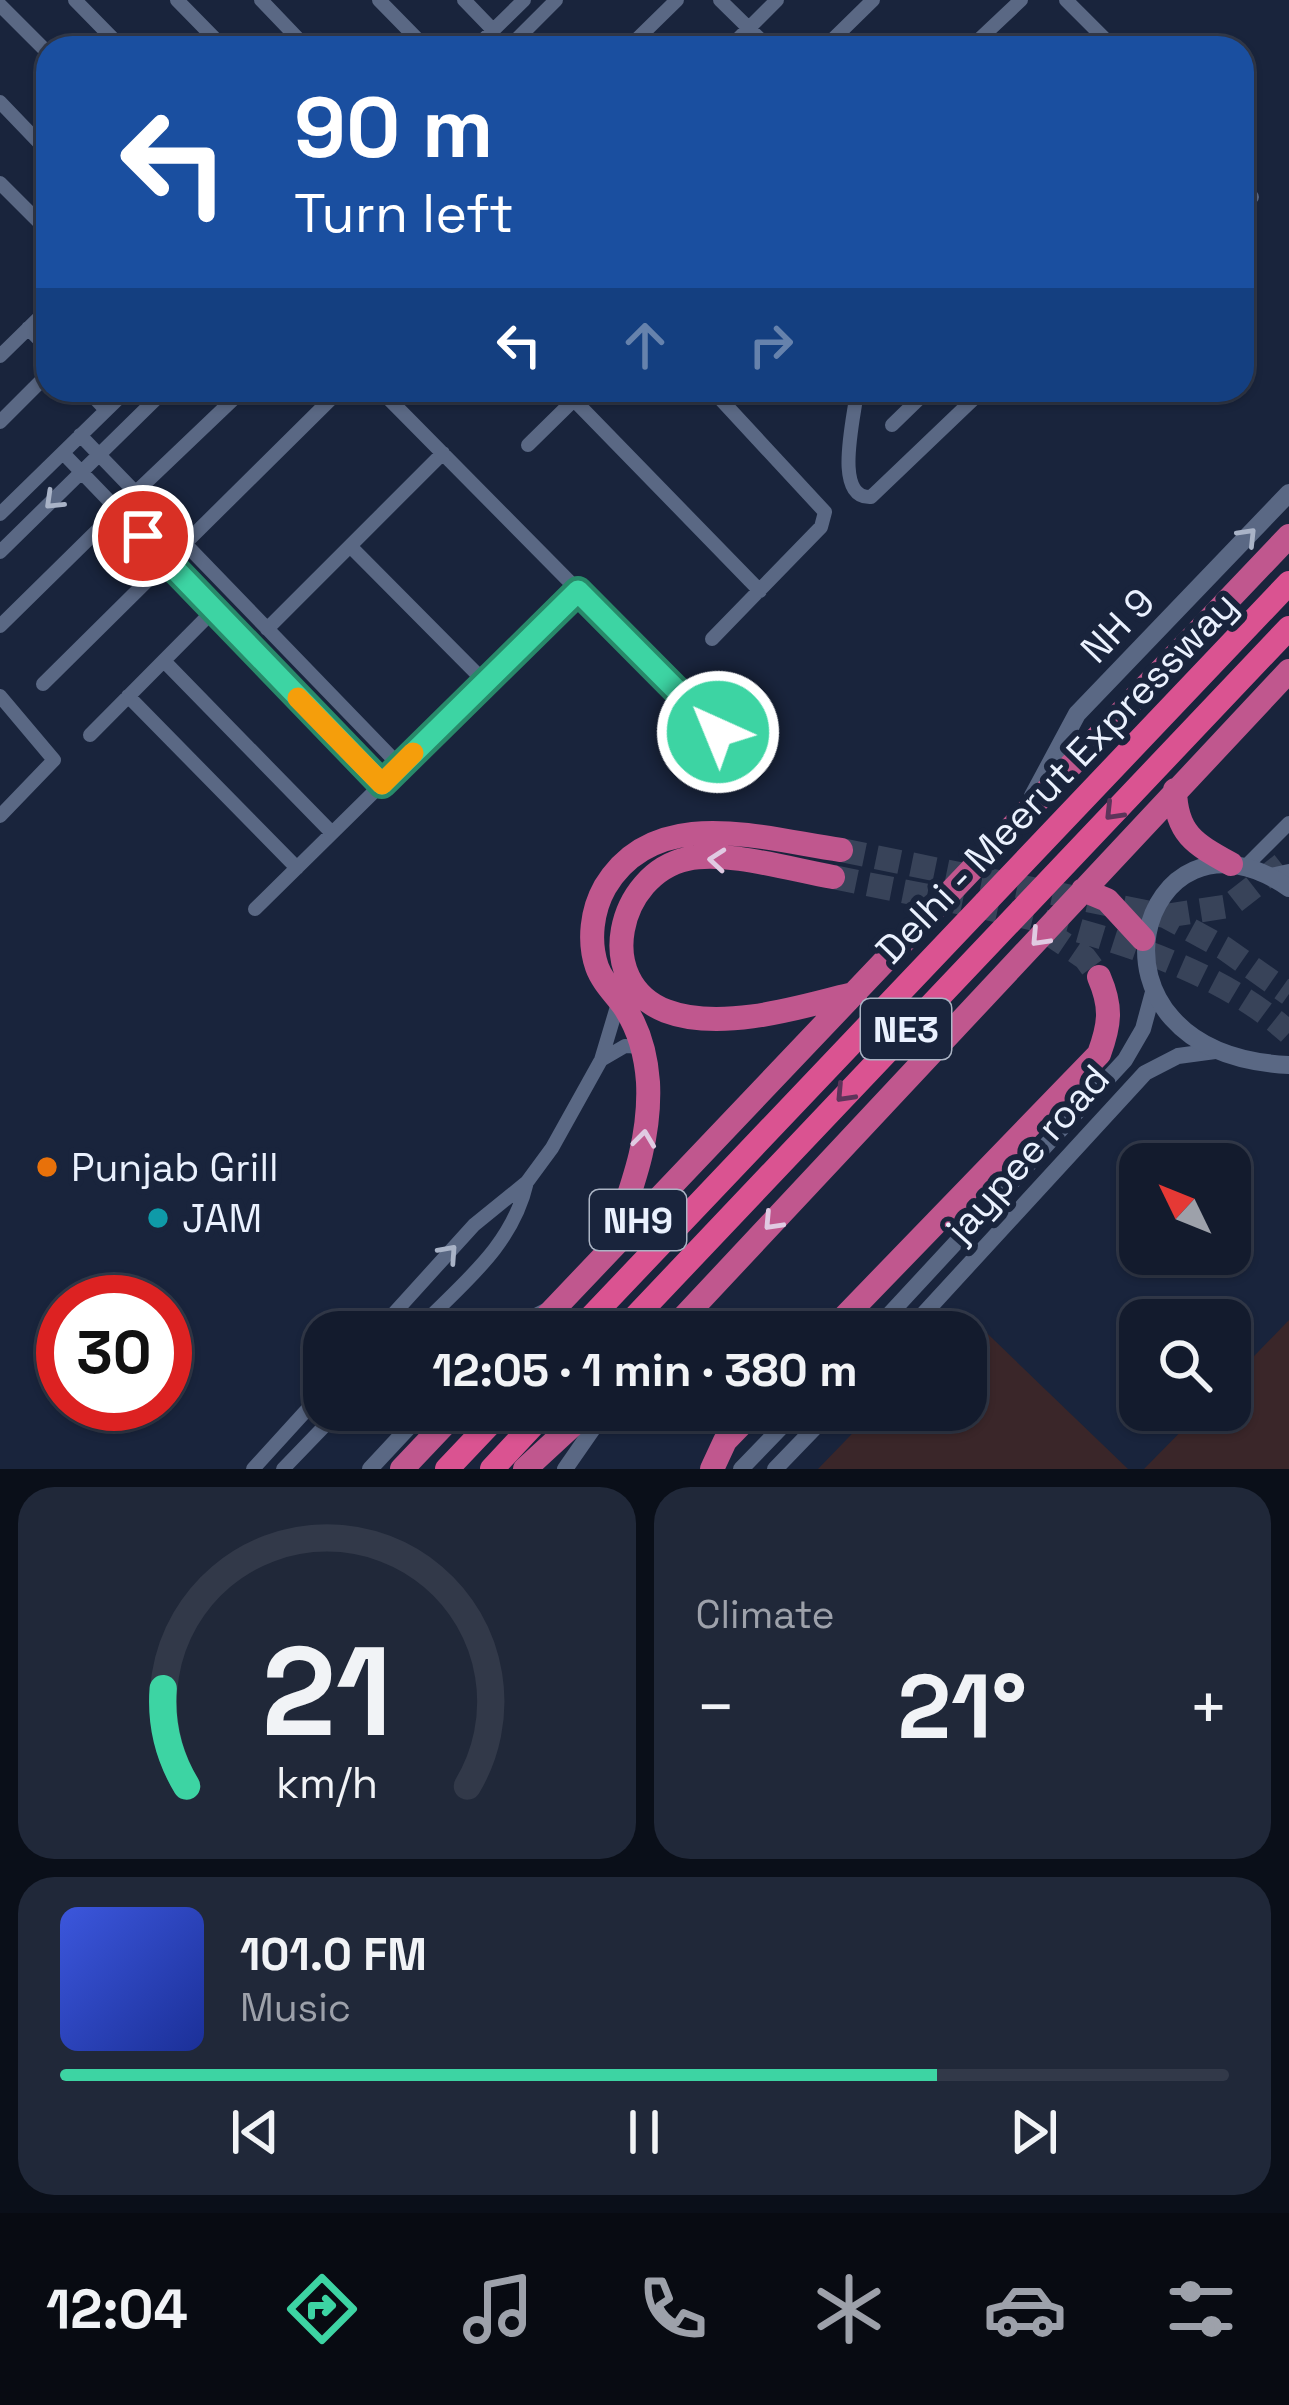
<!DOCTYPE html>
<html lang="en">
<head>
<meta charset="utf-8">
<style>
  body { margin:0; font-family:"Space Grotesk",sans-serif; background:#202839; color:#f1f3f6; height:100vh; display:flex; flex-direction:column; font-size:45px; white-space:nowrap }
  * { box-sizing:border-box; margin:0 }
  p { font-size:39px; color:#9da1aa }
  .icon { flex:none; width:66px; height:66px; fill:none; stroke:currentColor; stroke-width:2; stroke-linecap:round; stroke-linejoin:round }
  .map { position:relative; height:1469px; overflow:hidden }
  .side { display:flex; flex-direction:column; gap:18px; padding:18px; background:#0a0f19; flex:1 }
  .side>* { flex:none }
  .hud { position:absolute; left:36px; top:36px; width:1218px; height:366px; border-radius:36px; box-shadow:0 3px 9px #0004,0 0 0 3px #323949; background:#1a4fa0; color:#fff; overflow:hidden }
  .needle { width:78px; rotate:313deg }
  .buttons { position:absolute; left:1119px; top:1143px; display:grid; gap:24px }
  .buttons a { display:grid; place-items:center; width:132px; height:132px; border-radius:24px; background:#131b2d; box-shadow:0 3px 9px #0004,0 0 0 3px #323949; font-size:60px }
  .speed { position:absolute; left:36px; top:1275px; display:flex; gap:24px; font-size:60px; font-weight:700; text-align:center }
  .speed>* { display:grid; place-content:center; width:156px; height:156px; border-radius:50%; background:#131b2d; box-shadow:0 3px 9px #0004,0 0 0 3px #323949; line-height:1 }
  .speed .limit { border:18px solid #d22; background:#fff; color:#111 }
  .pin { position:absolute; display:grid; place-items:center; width:102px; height:102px; color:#fff; margin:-51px; border:6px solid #fff; border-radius:50%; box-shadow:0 3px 12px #0007 }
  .me { position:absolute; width:132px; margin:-66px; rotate:316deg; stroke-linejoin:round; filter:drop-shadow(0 0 9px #0008) }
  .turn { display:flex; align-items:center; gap:42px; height:252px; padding:0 60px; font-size:54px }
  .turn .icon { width:156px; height:156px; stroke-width:2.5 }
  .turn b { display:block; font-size:84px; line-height:102px }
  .lanes { display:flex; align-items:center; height:114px; padding:0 60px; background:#0003; justify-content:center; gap:60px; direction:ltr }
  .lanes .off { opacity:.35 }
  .big { font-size:90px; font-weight:600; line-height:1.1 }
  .side .tile { flex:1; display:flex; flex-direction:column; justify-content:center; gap:18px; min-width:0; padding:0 42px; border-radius:36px; background:#202839 }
  .side .dial { align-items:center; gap:0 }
  .dial svg { height:312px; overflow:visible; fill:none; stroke:#323949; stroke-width:7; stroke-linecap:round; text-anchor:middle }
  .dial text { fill:#f1f3f6; stroke:none }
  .song { display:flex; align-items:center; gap:36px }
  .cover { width:144px; height:144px; border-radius:18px; background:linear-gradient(135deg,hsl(230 70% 55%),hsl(230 70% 35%)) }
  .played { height:12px; border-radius:6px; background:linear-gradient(90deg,#3dd4a3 75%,#323949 75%) }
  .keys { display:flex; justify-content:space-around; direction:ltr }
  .heat { display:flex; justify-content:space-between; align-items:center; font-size:66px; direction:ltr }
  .side .tiles { flex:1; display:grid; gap:18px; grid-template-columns:1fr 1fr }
  .tile:last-child { grid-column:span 2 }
  .trip { position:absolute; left:303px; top:1311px; width:684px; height:120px; border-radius:36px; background:#131b2d; box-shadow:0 3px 9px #0004,0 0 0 3px #323949; font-weight:600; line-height:120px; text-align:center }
  .dock { display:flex; height:192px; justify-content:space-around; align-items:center; background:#080b12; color:#9da1aa }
  .dock .icon { width:84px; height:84px }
  .dock .current { color:#3dd4a3 }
  .dock b { font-size:54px; color:#f1f3f6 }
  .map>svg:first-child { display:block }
</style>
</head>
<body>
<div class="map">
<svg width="1289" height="1469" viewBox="0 0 1289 1469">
  <rect width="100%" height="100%" fill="#19243c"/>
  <path fill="#3a2629" d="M 967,1314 L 1128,1469 L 818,1469 L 875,1410 L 966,1410 L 966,1332 L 950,1332 Z
    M 1289,1320 L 1289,1469 L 1144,1469 L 1202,1410 L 1230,1410 L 1230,1381 Z"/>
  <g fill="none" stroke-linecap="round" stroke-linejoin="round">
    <path stroke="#384359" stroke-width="24" stroke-dasharray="24 12" stroke-linecap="butt" d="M 841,850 L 1165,916 L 1224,948 L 1289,994
      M 833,877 C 974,907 1181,934 1289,1033
      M 1165,916 L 1229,906 L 1289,859
      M 1045,931 L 1085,958 L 1099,977"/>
    <path stroke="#5a6884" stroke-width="14" d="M 75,0 L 122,48
      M 177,0 L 224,48
      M 261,0 L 307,48
      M 379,0 L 426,48
      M 464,0 L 493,30
      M 720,0 L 769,48
      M 1066,0 L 1114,48
      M 0,5 L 48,53
      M 475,48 L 524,0
      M 508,48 L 556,0
      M 628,48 L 677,0
      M 729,48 L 777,0
      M 824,48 L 873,0
      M 970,48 L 1021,0
      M 0,102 L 48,152
      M 0,183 L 48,231
      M 1242,186 L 1252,197
      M 28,328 L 48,349
      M 0,356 L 48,309
      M 87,390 L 106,410
      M 380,390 L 718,732
      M 447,390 L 458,398 L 474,390
      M 712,390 L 825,512 L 821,527 L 712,639
      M 857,390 C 855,416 832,499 871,497 L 983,390
      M 574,400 L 760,591
      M 0,422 L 48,374
      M 892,425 L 928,390
      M 80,435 L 400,766
      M 528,445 L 584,390
      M 63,453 L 382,784
      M 135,493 L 243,390
      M 0,514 L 127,390
      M 350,546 L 485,682
      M 0,552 L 165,390
      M 0,626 L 118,510
      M 267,629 L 443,453
      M 164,661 L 332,833
      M 43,684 L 340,390
      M 0,696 L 54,760 L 0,816
      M 128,696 L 297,868
      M 90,735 L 214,610
      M 1244,868 L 1289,823
      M 255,909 L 578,591
      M 601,1060 L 625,1046 L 643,1047
      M 377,1332 L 474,1225 L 527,1182 L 552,1148 L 601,1060 L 619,1000
      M 415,1332 C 461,1284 512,1248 527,1182
      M 253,1469 L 324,1391
      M 283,1469 L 340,1410"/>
    <path stroke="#5a6884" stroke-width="16" d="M 1271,876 L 1289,872
      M 504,1332 L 546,1311
      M 873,1332 L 1125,1060 L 1143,1029 L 1153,992
      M 907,1332 L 1145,1073 L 1178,1056 L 1215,1051
      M 370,1469 L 425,1410
      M 565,1469 L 606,1410
      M 741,1469 L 798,1410
      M 775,1469 L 832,1410"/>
    <path stroke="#5a6884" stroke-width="18" d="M 1033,796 L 1077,714 L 1289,493
      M 1289,888 C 1140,784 1061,1054 1289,1065"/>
    <path stroke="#c0578e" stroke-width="24" d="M 1175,790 C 1176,834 1195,844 1231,864
      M 833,877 C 792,870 726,850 687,859 C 618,874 592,982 666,1011 C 721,1032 802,1007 856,993
      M 1083,890 L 1107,900 L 1143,939
      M 613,1242 C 631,1189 651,1140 648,1082 C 646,1054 639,1028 623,1005 C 614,993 602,981 597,967 C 588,941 592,910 605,887 C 655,803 762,839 841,850
      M 532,1332 L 1289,536
      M 670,1332 L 1289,671
      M 830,1332 L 1099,1054 C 1110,1024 1112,1007 1099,977
      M 402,1469 L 458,1410
      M 525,1469 L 589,1410
      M 712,1469 L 725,1441 L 755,1410"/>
    <path stroke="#da5391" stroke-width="24" d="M 577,1332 L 1289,583
      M 621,1332 L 1289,628
      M 447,1469 L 503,1410
      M 492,1469 L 547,1410"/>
  </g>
  <defs><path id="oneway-chevron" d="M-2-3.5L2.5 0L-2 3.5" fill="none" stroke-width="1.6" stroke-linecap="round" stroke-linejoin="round" transform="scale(3)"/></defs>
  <g stroke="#a9b3c7">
    <use href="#oneway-chevron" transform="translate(53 501) rotate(136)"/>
    <use href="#oneway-chevron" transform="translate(1248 536) rotate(-46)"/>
    <use href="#oneway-chevron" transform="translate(449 1253) rotate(-48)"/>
  </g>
  <g stroke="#5d345a">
    <use href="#oneway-chevron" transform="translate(1113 812) rotate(134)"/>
    <use href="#oneway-chevron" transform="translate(844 1094) rotate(133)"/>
  </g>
  <g stroke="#e0cae2">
    <use href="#oneway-chevron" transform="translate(717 860) rotate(-175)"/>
    <use href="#oneway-chevron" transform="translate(1039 938) rotate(133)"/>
    <use href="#oneway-chevron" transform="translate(644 1139) rotate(-83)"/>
    <use href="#oneway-chevron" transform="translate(772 1222) rotate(133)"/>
  </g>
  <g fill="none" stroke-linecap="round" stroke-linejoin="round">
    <g stroke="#288a6a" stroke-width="30">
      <path id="route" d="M 143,536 L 382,784 L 578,591 L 718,732"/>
    </g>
    <use href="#route" stroke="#3dd4a3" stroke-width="21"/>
    <path stroke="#f59e0b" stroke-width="21" d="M 298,698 L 382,784 L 413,753"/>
  </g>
  <circle fill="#e8710a" stroke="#19243c" stroke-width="4.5" cx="47" cy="1167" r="12"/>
  <circle fill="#0f9aa8" stroke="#19243c" stroke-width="4.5" cx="158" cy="1218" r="12"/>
  <g text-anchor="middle" stroke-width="12" stroke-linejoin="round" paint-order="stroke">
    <g fill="#19243c" stroke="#abb4c4" stroke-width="3">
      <rect x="861" y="999" width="90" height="60" rx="9"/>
      <rect x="590" y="1190" width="96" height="60" rx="9"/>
    </g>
    <g font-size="36" font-weight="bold" fill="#eaf1fe">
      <text x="906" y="1042">NE3</text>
      <text x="638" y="1233">NH9</text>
    </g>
    <g font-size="39" fill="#eaf1fe" stroke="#19243c">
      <text transform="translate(1117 625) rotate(-46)" y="14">NH 9</text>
      <text transform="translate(1056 777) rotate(-46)" y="14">Delhi - Meerut Expressway</text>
      <text transform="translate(1027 1153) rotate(-48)" y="14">jaypee road</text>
    </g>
    <g font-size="39" fill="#eaf1fe" stroke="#19243c" text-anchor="start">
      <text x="71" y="1181">Punjab Grill</text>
      <text x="182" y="1232">JAM</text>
    </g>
  </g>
</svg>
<div class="buttons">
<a><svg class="needle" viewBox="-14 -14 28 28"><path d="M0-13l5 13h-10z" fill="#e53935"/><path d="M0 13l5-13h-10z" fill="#9da1aa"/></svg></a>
<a><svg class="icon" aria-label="search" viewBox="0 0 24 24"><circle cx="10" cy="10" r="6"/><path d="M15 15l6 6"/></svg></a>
</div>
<div class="speed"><div class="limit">30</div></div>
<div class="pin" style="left:143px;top:536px;background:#d93025"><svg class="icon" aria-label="arrive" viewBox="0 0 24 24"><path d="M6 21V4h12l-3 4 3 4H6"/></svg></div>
<svg class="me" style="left:718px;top:732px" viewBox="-20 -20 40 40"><circle r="17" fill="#3dd4a3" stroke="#fff" stroke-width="3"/><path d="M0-11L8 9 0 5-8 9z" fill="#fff"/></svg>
<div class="trip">12:05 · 1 min · 380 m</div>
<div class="hud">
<div class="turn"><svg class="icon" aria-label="left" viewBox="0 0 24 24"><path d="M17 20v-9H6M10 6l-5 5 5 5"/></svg><div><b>90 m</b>Turn left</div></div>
<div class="lanes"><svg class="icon" aria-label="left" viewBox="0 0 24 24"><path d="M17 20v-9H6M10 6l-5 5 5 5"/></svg><svg class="icon off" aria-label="ahead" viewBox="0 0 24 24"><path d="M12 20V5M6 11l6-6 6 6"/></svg><svg class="icon off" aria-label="right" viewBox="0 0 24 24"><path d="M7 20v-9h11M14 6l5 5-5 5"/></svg></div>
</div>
</div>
<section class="side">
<div class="tiles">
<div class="tile dial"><svg viewBox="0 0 100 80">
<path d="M14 69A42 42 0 1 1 86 69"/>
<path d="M14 69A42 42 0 0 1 8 44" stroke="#3dd4a3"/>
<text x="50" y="56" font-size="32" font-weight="700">21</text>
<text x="50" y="72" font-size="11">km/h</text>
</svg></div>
<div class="tile"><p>Climate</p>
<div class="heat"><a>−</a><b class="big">21°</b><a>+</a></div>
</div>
<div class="tile">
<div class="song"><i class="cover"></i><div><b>101.0 FM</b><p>Music</p></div></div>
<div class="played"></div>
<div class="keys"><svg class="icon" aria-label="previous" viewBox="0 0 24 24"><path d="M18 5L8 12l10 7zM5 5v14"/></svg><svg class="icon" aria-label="pause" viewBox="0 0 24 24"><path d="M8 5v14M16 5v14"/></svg><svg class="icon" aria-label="next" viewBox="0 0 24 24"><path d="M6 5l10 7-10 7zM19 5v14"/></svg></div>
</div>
</div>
</section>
<nav class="dock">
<b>12:04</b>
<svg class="icon current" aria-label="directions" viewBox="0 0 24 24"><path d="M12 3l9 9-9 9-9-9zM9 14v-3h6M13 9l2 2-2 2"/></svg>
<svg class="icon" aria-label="music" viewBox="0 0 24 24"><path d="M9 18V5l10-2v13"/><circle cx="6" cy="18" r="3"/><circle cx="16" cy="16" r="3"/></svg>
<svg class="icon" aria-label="phone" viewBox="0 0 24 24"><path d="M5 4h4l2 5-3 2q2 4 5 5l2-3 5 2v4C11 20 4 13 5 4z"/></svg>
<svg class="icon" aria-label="climate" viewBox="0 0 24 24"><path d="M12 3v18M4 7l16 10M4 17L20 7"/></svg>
<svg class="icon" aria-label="car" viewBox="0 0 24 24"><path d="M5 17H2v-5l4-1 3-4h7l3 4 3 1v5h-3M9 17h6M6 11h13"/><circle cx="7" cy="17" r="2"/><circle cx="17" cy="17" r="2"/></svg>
<svg class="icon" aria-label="filters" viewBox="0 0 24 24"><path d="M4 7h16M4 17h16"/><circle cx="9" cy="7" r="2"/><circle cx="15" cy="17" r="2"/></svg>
</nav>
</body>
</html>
